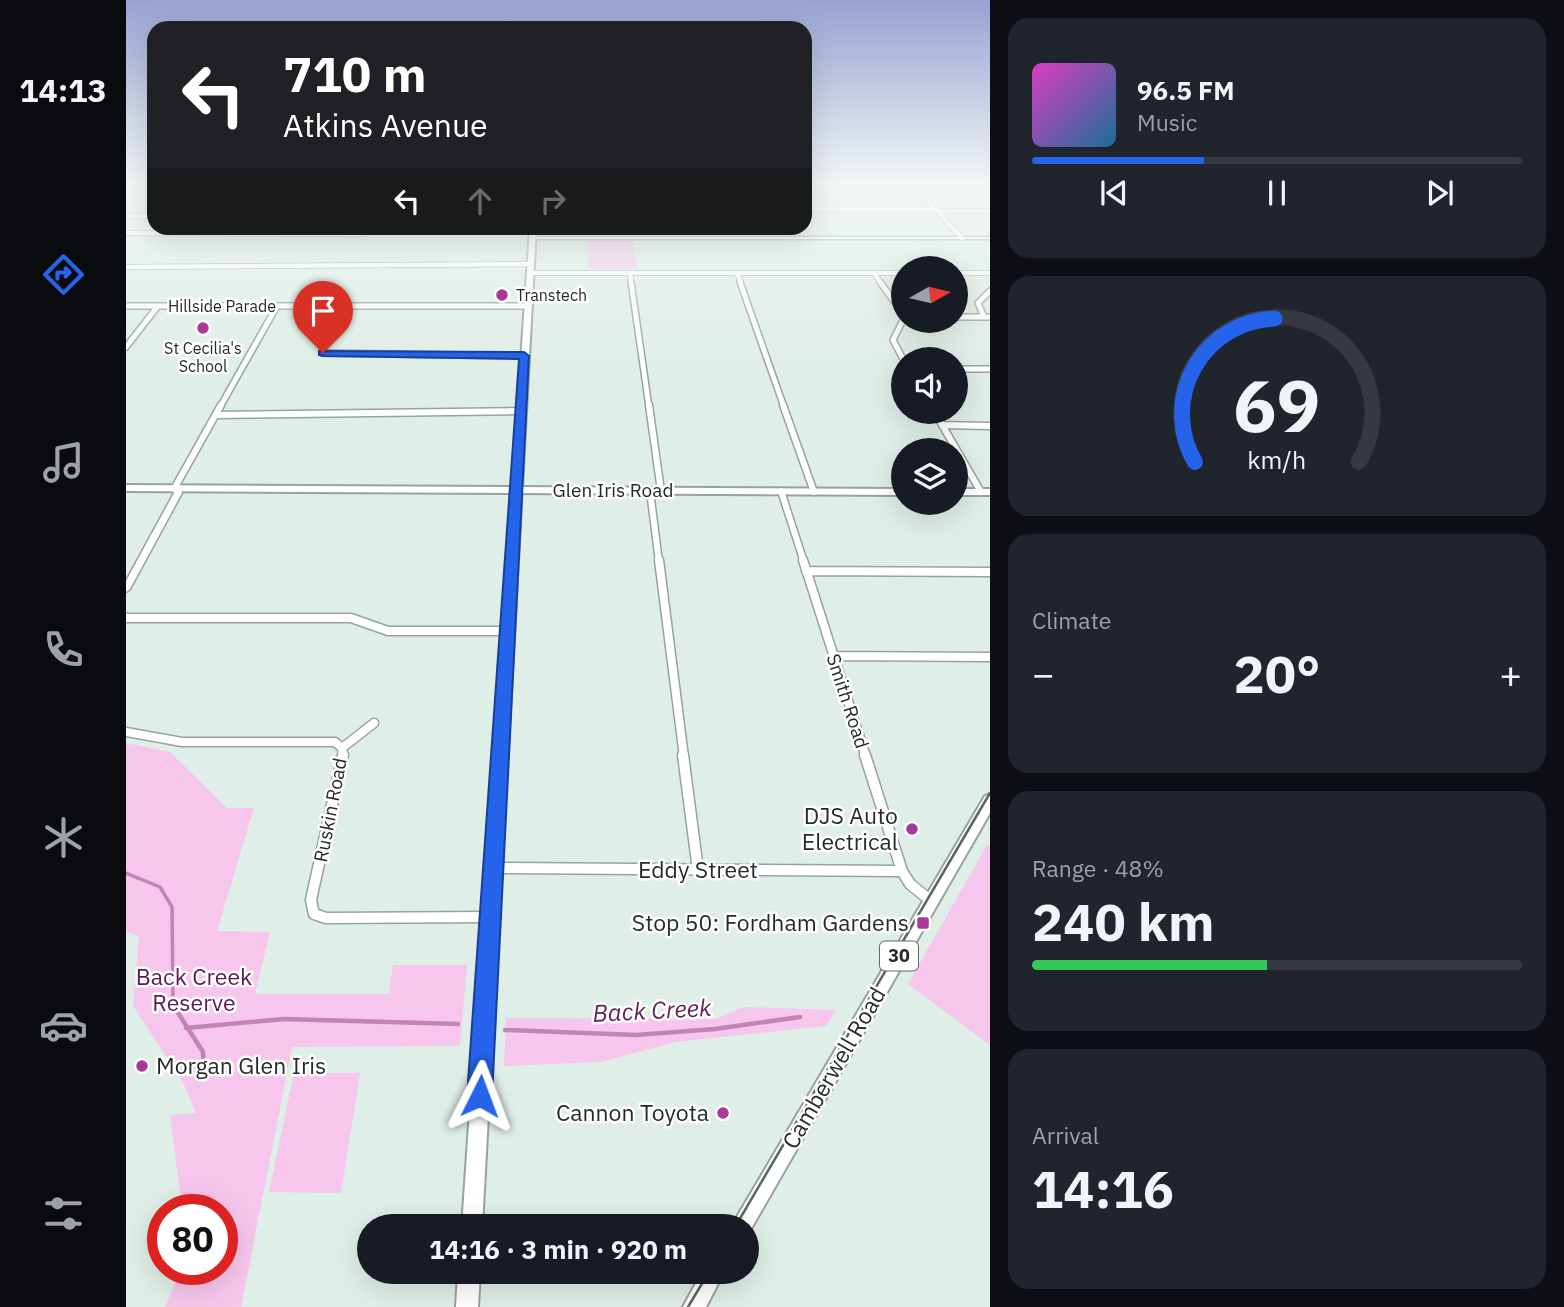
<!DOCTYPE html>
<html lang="en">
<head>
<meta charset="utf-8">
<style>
  body { margin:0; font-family:"IBM Plex Sans",sans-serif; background:#20242c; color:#f1f3f6; height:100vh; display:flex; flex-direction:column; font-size:26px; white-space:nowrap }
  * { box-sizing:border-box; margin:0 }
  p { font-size:23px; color:#9ea1a6 }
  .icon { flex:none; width:38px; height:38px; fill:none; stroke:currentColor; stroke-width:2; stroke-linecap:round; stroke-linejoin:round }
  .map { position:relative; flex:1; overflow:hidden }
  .sheet { display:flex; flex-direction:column; gap:18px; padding:18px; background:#0d0f14; width:574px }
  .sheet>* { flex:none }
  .guide { position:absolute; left:21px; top:21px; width:665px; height:214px; border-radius:21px; box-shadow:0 7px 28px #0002; background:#202124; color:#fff; overflow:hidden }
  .needle { width:46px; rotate:82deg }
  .controls { position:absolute; left:765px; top:256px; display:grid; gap:14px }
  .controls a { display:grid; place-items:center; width:77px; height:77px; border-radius:50%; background:#171b24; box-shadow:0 7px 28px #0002; font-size:35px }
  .speed { position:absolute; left:21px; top:1194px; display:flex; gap:14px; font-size:35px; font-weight:700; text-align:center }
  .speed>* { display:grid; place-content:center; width:91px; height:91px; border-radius:50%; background:#171b24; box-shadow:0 7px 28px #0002; line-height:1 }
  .speed .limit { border:10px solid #d22; background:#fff; color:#111 }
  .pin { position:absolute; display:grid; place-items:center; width:60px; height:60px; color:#fff; margin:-72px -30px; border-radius:50% 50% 50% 0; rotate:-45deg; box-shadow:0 0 7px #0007 }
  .pin .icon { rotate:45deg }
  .me { position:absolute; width:77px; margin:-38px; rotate:3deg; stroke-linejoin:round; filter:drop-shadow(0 0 5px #0008) }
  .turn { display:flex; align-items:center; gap:24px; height:147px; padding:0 21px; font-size:32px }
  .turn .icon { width:91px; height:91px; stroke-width:2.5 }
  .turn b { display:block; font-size:49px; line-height:60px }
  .lanes { display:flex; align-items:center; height:66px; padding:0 21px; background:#0003; justify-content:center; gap:35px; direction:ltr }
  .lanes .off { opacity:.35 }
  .big { font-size:52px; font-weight:700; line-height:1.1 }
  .sheet .card { flex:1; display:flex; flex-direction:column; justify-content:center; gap:10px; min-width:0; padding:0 24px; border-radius:21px; background:#20242c }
  .sheet .dial { align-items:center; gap:0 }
  .dial svg { height:182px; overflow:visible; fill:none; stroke:#363941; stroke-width:7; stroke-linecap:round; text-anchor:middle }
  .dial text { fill:#f1f3f6; stroke:none }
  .song { display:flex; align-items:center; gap:21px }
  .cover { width:84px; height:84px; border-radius:10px; background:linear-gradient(135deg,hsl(310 70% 55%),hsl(200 70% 35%)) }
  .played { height:7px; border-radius:4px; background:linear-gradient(90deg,#2563eb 35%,#363941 35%) }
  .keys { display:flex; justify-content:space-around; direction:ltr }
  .heat { display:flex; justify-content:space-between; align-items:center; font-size:38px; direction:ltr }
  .charge { height:10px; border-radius:5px; background:linear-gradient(90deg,#34c759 48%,#363941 0) }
  .trip { position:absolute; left:231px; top:1214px; width:402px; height:70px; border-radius:35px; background:#171b24; box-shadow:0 7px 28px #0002; font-weight:700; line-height:70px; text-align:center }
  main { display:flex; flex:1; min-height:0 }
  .tab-bar { display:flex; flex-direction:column; width:126px; justify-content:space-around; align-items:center; background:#090b0e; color:#9ea1a6 }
  .tab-bar .icon { width:49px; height:49px }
  .tab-bar .selected { color:#2563eb }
  .tab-bar b { font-size:32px; color:#f1f3f6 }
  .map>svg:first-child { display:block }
</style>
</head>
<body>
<main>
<nav class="tab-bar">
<b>14:13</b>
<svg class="icon selected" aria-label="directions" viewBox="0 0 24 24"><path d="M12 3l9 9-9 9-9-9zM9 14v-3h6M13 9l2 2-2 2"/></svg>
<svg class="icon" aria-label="music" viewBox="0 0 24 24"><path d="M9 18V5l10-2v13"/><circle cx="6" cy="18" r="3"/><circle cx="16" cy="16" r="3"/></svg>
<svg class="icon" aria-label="phone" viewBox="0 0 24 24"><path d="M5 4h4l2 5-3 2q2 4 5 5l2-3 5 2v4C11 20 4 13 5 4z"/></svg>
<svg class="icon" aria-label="climate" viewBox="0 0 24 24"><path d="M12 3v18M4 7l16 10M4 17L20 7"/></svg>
<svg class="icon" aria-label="car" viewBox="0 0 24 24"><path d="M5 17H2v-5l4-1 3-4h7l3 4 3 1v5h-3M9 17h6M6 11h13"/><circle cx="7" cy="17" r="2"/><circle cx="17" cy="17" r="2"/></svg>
<svg class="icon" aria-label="filters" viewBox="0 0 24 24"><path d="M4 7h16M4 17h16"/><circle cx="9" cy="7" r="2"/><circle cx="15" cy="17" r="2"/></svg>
</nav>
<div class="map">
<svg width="864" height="1307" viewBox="0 0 864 1307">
  <rect width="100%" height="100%" fill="#dfeee7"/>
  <path fill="#f7c6ec" d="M 461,240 L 507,240 L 512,269 L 462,269 Z
    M 0,743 L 44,752 L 101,808 L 128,808 L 91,931 L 144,932 L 129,994 L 263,994 L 267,965 L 341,965 L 334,1046 L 166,1047 L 115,1307 L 39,1307 L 55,1269 L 96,1269 L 96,1209 L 56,1209 L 44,1115 L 70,1113 L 57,1082 L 7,1006 L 13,936 L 0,932 Z
    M 861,845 L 864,847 L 864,1045 L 782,984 Z
    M 618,1007 L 710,1010 L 700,1026 L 550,1042 L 475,1062 L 378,1066 L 380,1018 L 590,1019 Z
    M 168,1073 L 234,1073 L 215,1193 L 143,1192 Z"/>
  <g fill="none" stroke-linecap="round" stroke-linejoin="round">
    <path stroke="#c085b4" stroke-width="3.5" d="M 0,873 L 34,887 L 46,907 L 47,1001"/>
    <path stroke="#c085b4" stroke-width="4.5" d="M 47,999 L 47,1005 L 77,1052 L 78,1070
      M 60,1028 L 158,1019 L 332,1024
      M 379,1030 L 510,1035 L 589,1029 L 674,1017"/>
    <g stroke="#96a49e" stroke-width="6">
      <path id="minor-far4" d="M 781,184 L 789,187 L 864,187
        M 789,187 L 836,238
        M 0,189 L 28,189
        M 679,209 L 809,209
        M 810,211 L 864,211
        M 0,216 L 28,216
        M 0,233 L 239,234
        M 0,267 L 404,264
        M 404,273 L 777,273
        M 504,273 L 505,283
        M 611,273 L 615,283
        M 748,273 L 755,283
        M 830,273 L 864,273"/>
    </g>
    <g stroke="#96a49e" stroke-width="8">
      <path id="minor-far3" d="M 505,282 L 523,407
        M 614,282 L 658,407
        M 754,282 L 777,314
        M 0,306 L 402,306
        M 830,317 L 864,317
        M 858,317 L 852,303 L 864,291
        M 777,320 L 767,340 L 777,359
        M 0,347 L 32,306
        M 197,353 L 398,356
        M 830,369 L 864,369
        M 94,407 L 151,306"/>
    </g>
    <g stroke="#96a49e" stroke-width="9">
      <path id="minor-far2" d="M 523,405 L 535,491
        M 657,405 L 688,492
        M 808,411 L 855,492
        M 90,415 L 394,411
        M 816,425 L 864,426
        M 48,489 L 95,405
        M 524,491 L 533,562
        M 655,491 L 678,562"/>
    </g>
    <g stroke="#96a49e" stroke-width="11">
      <path id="minor-far1" d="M 533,560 L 558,757
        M 677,560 L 740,757
        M 680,571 L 864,572
        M 0,618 L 225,618 L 262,631 L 381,631
        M 708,656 L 864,657
        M 0,732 L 56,742 L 209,742 L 216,748 L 217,757
        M 216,748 L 248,723"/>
    </g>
    <g stroke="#96a49e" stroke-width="13">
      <path id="minor" d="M 217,755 L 185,900 L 188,914 L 200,918 L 364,917
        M 557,755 L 572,870
        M 739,755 L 776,871 L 784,884 L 805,901
        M 367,868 L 776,871"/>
    </g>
    <g stroke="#96a49e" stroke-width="3">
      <path id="tertiary" d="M 406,237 L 864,237 L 864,239 L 404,239 Z
        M 49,491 L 55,491 L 56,493 L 4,589 L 0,592 L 0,581 Z"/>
    </g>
    <g stroke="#96a49e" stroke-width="4">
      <path id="secondary" d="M 0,485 L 777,489 L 777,495 L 0,491 Z
        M 830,489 L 864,489 L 864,495 L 830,495 Z"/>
    </g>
    <g stroke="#96a49e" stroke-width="4">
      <path id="primary" d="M 864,794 L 864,813 L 622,1234 L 621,1227 L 605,1227 L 859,796 Z
        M 576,1272 L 598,1272 L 580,1307 L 557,1307 Z"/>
    </g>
    <g stroke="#96a49e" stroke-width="4">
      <path id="trunk" d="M 404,228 L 410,228 L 356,1227 L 336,1227 Z
        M 332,1272 L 354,1272 L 352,1307 L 330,1307 Z"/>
    </g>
    <use href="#minor-far4" stroke="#fff" stroke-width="4.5"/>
    <use href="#minor-far3" stroke="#fff" stroke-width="5"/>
    <use href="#minor-far2" stroke="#fff" stroke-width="6"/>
    <use href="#minor-far1" stroke="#fff" stroke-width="8"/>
    <use href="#minor" stroke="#fff" stroke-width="10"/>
    <use href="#tertiary" fill="#fff" fill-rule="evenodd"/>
    <use href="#secondary" fill="#fff" fill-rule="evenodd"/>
    <use href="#primary" fill="#fff" fill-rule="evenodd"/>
    <use href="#trunk" fill="#fff" fill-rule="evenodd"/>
    <path stroke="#5b6460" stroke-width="2.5" d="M 609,1227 L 864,793
      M 562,1307 L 583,1272"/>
  </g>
  <linearGradient id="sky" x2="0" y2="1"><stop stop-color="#98a1d3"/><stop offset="0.5" stop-color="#f1f7f4"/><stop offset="1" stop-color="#f1f7f4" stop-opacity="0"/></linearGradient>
  <rect width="864" height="367" fill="url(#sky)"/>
  <path fill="#2563eb" stroke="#184099" stroke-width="2" d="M 193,351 L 398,352 L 403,356 L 366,1096 L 362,1104 L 354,1108 L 345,1104 L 341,1096 L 393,359 L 197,356 L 193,355 Z"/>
  <g fill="#a83997" stroke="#fff" stroke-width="2.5">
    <circle cx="376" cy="295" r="7"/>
    <circle cx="77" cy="328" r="7"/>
    <circle cx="786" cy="829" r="7"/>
    <rect x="790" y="916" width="14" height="14" rx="3.5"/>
    <circle cx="16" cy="1066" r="7"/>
    <circle cx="597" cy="1113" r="7"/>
  </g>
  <g text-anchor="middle" stroke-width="5" stroke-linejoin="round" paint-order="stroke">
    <g font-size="16" fill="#252b29" stroke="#fff" text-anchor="start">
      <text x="390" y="301">Transtech</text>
      <text x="77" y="354" text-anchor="middle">St Cecilia's<tspan x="77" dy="18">School</tspan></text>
    </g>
    <g font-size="16" fill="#252b29" stroke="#fff">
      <text x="96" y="312">Hillside Parade</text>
    </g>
    <rect fill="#fff" stroke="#666b69" stroke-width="2" x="754" y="941.5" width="38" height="29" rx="5"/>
    <g font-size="18" font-weight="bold" fill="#252b29">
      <text x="773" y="962">30</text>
    </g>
    <g font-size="19" fill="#252b29" stroke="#fff">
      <text x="487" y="497">Glen Iris Road</text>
      <text transform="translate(722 701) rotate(72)" y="7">Smith Road</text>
      <text transform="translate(204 810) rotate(-79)" y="7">Ruskin Road</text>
    </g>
    <g font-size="23" fill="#252b29" stroke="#fff" text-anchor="end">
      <text x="772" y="824">DJS Auto<tspan x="772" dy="26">Electrical</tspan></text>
      <text x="783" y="931">Stop 50: Fordham Gardens</text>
      <text x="30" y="1074" text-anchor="start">Morgan Glen Iris</text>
      <text x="583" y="1121">Cannon Toyota</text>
    </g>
    <g font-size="23" fill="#252b29" stroke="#fff">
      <text x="572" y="878">Eddy Street</text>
      <text transform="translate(708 1068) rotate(-60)" y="8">Camberwell Road</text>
    </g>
    <g font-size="23" fill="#5d1853" stroke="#fff">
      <text x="68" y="985">Back Creek<tspan x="68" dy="26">Reserve</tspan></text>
    </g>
    <g font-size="24" font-style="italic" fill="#65205b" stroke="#fff">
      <text transform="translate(526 1011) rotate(-3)" y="8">Back Creek</text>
    </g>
  </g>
</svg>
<div class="controls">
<a><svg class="needle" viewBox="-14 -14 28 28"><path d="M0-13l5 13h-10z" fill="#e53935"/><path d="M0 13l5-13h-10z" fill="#9ea1a6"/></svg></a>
<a><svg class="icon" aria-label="sound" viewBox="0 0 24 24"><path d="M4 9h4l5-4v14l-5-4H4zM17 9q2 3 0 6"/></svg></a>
<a><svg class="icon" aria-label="layers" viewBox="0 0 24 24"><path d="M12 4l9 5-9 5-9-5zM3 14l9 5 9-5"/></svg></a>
</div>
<div class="speed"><div class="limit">80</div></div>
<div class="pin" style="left:197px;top:353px;background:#d93025"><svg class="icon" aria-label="arrive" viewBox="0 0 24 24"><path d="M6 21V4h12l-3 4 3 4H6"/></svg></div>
<svg class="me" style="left:354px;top:1096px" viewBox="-20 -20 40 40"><path d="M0-17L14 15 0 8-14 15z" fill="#2563eb" stroke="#fff" stroke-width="4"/></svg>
<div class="trip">14:16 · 3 min · 920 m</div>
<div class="guide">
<div class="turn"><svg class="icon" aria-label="left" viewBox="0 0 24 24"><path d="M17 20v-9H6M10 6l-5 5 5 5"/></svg><div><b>710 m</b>Atkins Avenue</div></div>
<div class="lanes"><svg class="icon" aria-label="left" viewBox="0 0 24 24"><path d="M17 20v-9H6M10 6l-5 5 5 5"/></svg><svg class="icon off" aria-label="ahead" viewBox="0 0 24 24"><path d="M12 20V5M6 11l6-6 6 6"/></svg><svg class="icon off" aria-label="right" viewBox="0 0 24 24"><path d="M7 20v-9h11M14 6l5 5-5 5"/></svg></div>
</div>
</div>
<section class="sheet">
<div class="card">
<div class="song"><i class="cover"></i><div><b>96.5 FM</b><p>Music</p></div></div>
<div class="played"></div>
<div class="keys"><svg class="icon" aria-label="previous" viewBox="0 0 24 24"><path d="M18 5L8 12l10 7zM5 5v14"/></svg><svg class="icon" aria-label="pause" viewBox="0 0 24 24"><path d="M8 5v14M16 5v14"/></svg><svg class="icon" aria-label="next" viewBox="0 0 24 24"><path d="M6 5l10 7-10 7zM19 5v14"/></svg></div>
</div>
<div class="card dial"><svg viewBox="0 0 100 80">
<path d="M14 69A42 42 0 1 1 86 69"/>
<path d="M14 69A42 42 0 0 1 49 6" stroke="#2563eb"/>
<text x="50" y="56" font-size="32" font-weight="700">69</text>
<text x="50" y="72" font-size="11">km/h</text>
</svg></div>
<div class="card"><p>Climate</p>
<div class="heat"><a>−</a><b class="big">20°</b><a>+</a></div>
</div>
<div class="card"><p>Range · 48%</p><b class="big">240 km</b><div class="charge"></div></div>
<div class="card"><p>Arrival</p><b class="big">14:16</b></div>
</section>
</main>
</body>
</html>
